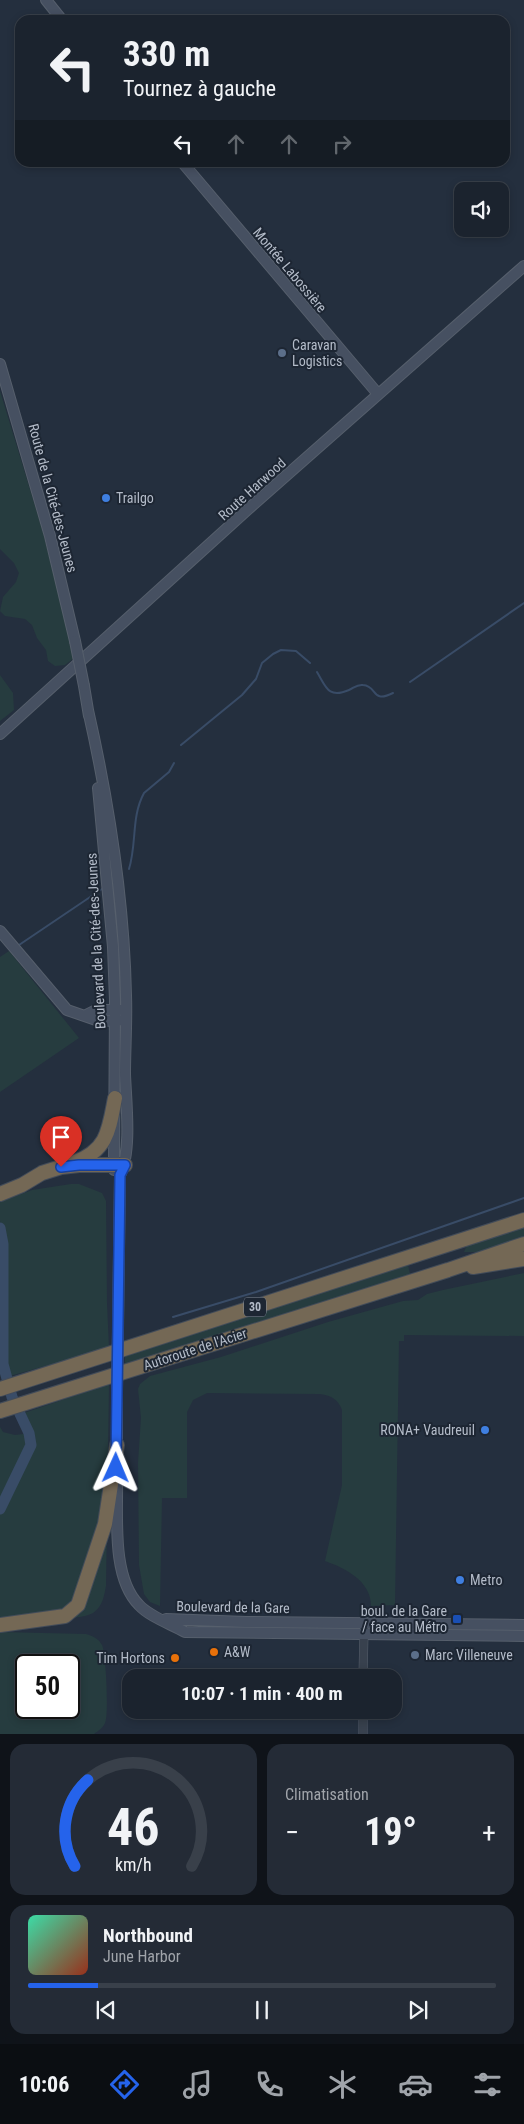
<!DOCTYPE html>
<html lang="fr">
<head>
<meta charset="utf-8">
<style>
  body { margin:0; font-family:"Roboto Condensed",sans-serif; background:#242b36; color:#f1f3f6; height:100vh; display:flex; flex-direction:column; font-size:19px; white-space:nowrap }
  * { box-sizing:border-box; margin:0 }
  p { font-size:16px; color:#a0a4aa }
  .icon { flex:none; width:28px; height:28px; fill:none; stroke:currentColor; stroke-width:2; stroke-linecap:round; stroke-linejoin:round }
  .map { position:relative; height:1734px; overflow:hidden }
  .side { display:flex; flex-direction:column; gap:10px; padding:10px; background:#0f1319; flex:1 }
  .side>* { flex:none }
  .banner { position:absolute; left:15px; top:15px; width:495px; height:152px; border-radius:15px; box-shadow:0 2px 8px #0003,0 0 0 1px #39404a; background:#1b232e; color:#f1f3f6; overflow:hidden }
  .buttons { position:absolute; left:454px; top:182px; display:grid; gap:10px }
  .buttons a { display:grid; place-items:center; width:55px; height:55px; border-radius:10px; background:#1b232e; box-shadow:0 2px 8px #0003,0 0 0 1px #39404a; font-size:25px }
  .speed { position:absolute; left:15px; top:1654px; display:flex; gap:10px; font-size:25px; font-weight:700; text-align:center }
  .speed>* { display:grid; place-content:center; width:65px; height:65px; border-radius:50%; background:#1b232e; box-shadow:0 2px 8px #0003,0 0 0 1px #39404a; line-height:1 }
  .speed .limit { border:2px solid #111; border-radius:8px; background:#fff; color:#111 }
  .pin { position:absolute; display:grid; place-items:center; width:42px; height:42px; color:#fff; margin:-51px -21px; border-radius:50% 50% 50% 0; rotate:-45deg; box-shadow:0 0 5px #0007 }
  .pin .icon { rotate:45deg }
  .me { position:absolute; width:55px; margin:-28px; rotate:1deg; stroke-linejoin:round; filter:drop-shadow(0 0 4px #0008) }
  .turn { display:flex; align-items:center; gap:18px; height:105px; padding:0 25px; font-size:22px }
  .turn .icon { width:65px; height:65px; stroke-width:2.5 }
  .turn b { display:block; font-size:35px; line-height:42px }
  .lanes { display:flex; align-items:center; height:48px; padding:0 25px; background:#0003; justify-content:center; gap:25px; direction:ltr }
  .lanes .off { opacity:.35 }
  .big { font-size:38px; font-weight:700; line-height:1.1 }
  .side .card { flex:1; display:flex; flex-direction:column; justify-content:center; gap:8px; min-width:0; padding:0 18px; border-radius:15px; background:#242b36 }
  .side .dial { align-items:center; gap:0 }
  .dial svg { height:130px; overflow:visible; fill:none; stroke:#39404a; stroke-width:7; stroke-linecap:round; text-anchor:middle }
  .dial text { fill:#f1f3f6; stroke:none }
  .song { display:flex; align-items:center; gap:15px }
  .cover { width:60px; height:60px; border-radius:8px; background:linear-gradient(135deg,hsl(160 70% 55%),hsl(10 70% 35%)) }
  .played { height:5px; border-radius:2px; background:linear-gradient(90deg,#2563eb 15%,#39404a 15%) }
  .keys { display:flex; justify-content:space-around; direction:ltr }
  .heat { display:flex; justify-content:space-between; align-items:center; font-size:28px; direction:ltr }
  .side .tiles { flex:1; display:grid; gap:10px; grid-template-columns:1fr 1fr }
  .card:last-child { grid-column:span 2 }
  .trip { position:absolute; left:122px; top:1669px; width:280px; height:50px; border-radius:15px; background:#1b232e; box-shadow:0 2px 8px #0003,0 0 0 1px #39404a; font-weight:700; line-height:50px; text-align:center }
  .tab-bar { display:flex; height:80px; justify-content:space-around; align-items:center; background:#0b0e12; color:#a0a4aa }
  .tab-bar .icon { width:35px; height:35px }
  .tab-bar .selected { color:#2563eb }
  .tab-bar b { font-size:22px; color:#f1f3f6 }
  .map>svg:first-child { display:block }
</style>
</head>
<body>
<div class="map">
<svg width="524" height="1734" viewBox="0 0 524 1734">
  <rect width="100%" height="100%" fill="#242f3e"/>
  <path fill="#263c3f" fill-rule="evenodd" d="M 0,391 L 43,532 L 71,644 L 74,658 L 65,665 L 55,666 L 48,661 L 46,650 L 37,638 L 32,625 L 25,619 L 5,616 L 0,611 L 3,597 L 16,582 L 19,573 L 14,563 L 0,549 Z
    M 0,675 L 13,693 L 14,710 L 0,721 Z
    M 9,951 L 79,1038 L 0,1092 L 0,957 Z
    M 71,1184 L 79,1184 L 102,1193 L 106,1201 L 107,1303 L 109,1348 L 10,1376 L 6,1366 L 5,1344 L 0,1341 L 0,1233 L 2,1231 L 0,1221 L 0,1202 L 32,1190 Z
    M 524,1226 L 524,1239 L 477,1252 L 464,1252 L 467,1245 Z
    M 402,1265 L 408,1265 L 410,1274 L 125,1366 L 125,1353 Z
    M 524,1273 L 524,1336 L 404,1335 L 404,1341 L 399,1341 L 395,1605 L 371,1606 C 371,1581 345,1568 325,1561 L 342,1485 L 342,1410 C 338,1399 332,1396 320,1394 L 207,1393 L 193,1400 L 187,1412 L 187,1498 L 162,1498 L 160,1606 L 150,1602 L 144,1594 L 139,1565 L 138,1463 L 141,1418 L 138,1389 L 140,1384 L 150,1376 L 221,1357 L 328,1322 L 403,1301 L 418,1300 L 427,1294 L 443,1290 Z
    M 109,1384 L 106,1586 C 104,1596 103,1606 93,1613 C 78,1622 20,1618 0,1618 L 0,1427 L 3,1432 L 15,1435 L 31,1433 L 21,1414 Z
    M 0,1632 L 86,1634 C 93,1636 99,1639 102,1645 C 106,1653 109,1715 105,1723 C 103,1728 98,1731 94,1734 L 0,1734 ZM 26,1665 L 69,1665 L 69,1708 L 26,1708 Z"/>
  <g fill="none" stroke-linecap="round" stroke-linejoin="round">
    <path stroke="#394c67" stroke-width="2" d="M 317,672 C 326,687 328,699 349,690 C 354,688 357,684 363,685 C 378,686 371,704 393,693
      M 410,682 L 524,603
      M 181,745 L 242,695 L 256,679 L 262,663 L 273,654 L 281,650 L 296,651 L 310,663
      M 129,869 C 137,843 131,817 144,793 L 169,772 L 174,763
      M 19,945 L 102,889
      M 173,1317 L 256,1292 L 524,1198"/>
    <path stroke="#394c67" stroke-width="11" d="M 0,1228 L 3,1244 L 3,1364 L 12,1397 L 29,1433 L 31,1445 L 0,1509"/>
    <g stroke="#565f6c" stroke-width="9">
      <path id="street" d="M 363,1678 L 364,1630
        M 363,1734 L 363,1710"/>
    </g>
    <g stroke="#565f6c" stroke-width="12">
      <path id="secondary" d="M 46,0 L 62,20
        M 182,162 L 378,394
        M 0,364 L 50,536 L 75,641
        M 84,686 L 89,716
        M 88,710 C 109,803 124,899 126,995 C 127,1021 125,1048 125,1074 C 126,1102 132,1151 120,1175 L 118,1331
        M 0,734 L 246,511 L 524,266
        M 98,788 L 113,947 L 115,1001 L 114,1170
        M 0,931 L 67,1010 L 99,1021 L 122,1020
        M 86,1015 L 96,1010 L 120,1010
        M 117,1451 L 117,1389
        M 117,1478 C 118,1515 111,1577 139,1605 C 150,1617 171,1624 185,1632 L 524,1636
        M 166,1619 L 246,1622 L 524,1625"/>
    </g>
    <g stroke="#434c59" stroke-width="16">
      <path id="highway" d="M 75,1162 C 108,1150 109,1129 115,1098
        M 0,1194 L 22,1185 L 42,1173 L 61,1167 L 79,1165 L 125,1165
        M 473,1267 L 524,1259
        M 0,1389 L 524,1220
        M 0,1411 L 448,1270 L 524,1244
        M 0,1625 L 65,1616 L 78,1605 L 105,1524 L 117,1445"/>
    </g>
    <use href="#street" stroke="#38414e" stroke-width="8"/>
    <use href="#secondary" stroke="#465061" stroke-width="10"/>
    <use href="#highway" stroke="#746855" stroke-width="14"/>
    <g stroke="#565f6c" stroke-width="12" stroke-linecap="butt">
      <path id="secondary-bridge" d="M 75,641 L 84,686
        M 117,1389 L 118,1331"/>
    </g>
    <use href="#secondary-bridge" stroke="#465061" stroke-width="10"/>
  </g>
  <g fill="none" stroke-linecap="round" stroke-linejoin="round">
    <g stroke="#184099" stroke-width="12">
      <path id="route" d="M 61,1167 L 79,1165 L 125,1165 L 120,1175 L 116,1468"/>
    </g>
    <use href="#route" stroke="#2563eb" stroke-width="9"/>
  </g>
  <g fill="#5c6f8a" stroke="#1d2633" stroke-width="2">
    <circle cx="282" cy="353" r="5"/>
    <circle cx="415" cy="1655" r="5"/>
  </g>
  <g fill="#3f7fe0" stroke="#1d2633" stroke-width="2">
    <circle cx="106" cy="498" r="5"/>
    <circle cx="485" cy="1430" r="5"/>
    <circle cx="460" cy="1580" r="5"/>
  </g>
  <rect fill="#1a4fb4" stroke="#1d2633" stroke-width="2" x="452" y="1614" width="10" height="10" rx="2.5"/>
  <g fill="#e8710a" stroke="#1d2633" stroke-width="2">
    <circle cx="214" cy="1652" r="5"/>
    <circle cx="175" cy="1658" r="5"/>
  </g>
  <g text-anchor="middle" stroke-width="4" stroke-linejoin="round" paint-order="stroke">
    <rect fill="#1d2633" stroke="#878f9c" stroke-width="1" x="244" y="1297.5" width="22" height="19" rx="4"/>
    <g font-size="12" font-weight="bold" fill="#b4bcc9">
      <text x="255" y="1311">30</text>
    </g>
    <g font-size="14" fill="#b4bcc9" stroke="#1d2633">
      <text transform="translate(290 270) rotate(50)" y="5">Montée Labossière</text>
      <text transform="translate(252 489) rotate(-42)" y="5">Route Harwood</text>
      <text transform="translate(53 498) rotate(75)" y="5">Route de la Cité-des-Jeunes</text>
      <text transform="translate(96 941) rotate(-93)" y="5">Boulevard de la Cité-des-Jeunes</text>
      <text transform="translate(195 1349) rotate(-18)" y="5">Autoroute de l'Acier</text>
      <text transform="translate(233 1607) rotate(1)" y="5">Boulevard de la Gare</text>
    </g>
    <g font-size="14" fill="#b4bcc9" stroke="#1d2633" text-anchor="start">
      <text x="292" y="350">Caravan<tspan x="292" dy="16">Logistics</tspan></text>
      <text x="116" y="503">Trailgo</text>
      <text x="475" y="1435" text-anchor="end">RONA+ Vaudreuil</text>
      <text x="470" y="1585">Metro</text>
      <text x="447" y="1616" text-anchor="end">boul. de la Gare<tspan x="447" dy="16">/ face au Métro</tspan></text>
      <text x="224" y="1657">A&amp;W</text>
      <text x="425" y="1660">Marc Villeneuve</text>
      <text x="165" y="1663" text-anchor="end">Tim Hortons</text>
    </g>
  </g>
</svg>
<div class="buttons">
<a><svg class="icon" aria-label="sound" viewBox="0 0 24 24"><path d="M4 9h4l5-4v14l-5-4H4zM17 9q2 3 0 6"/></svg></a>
</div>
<div class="speed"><div class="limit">50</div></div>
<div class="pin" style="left:61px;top:1167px;background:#d93025"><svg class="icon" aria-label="arrive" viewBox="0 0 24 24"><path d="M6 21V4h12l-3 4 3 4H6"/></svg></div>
<svg class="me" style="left:116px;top:1468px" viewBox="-20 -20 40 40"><path d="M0-17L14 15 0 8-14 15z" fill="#2563eb" stroke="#fff" stroke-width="4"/></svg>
<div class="trip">10:07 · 1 min · 400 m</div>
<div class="banner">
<div class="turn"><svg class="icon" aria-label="left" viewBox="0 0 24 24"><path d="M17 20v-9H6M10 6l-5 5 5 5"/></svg><div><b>330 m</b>Tournez à gauche</div></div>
<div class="lanes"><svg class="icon" aria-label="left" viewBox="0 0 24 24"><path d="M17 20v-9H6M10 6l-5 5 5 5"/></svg><svg class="icon off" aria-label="ahead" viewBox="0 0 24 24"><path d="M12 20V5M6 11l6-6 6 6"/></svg><svg class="icon off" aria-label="ahead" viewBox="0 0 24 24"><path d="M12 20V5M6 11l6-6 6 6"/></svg><svg class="icon off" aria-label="right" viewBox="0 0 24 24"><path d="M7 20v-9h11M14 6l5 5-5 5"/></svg></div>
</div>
</div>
<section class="side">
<div class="tiles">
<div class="card dial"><svg viewBox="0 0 100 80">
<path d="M14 69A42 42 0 1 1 86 69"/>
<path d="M14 69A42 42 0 0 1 22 16" stroke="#2563eb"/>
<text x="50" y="56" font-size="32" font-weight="700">46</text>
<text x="50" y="72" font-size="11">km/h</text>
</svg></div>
<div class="card"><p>Climatisation</p>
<div class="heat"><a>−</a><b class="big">19°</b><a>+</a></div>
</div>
<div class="card">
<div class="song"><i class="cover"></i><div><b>Northbound</b><p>June Harbor</p></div></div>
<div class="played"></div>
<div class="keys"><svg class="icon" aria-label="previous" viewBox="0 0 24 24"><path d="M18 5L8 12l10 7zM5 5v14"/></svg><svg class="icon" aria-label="pause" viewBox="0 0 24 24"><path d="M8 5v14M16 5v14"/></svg><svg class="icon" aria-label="next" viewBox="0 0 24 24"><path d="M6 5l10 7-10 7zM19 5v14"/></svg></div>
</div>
</div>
</section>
<nav class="tab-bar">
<b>10:06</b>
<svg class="icon selected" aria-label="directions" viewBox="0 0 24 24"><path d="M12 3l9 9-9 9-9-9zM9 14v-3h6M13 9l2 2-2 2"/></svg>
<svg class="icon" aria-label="music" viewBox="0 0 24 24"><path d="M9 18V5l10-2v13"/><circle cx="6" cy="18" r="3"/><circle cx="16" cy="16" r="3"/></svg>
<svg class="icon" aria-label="phone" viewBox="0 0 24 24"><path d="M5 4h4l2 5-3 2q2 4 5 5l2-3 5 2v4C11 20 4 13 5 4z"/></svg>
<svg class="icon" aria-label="climate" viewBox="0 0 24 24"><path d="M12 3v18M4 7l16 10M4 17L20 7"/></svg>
<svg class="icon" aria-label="car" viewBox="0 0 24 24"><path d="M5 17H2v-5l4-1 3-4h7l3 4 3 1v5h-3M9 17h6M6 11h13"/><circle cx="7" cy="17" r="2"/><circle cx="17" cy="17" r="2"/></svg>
<svg class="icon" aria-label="filters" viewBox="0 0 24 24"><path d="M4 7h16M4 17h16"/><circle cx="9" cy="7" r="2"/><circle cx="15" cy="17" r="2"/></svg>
</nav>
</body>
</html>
